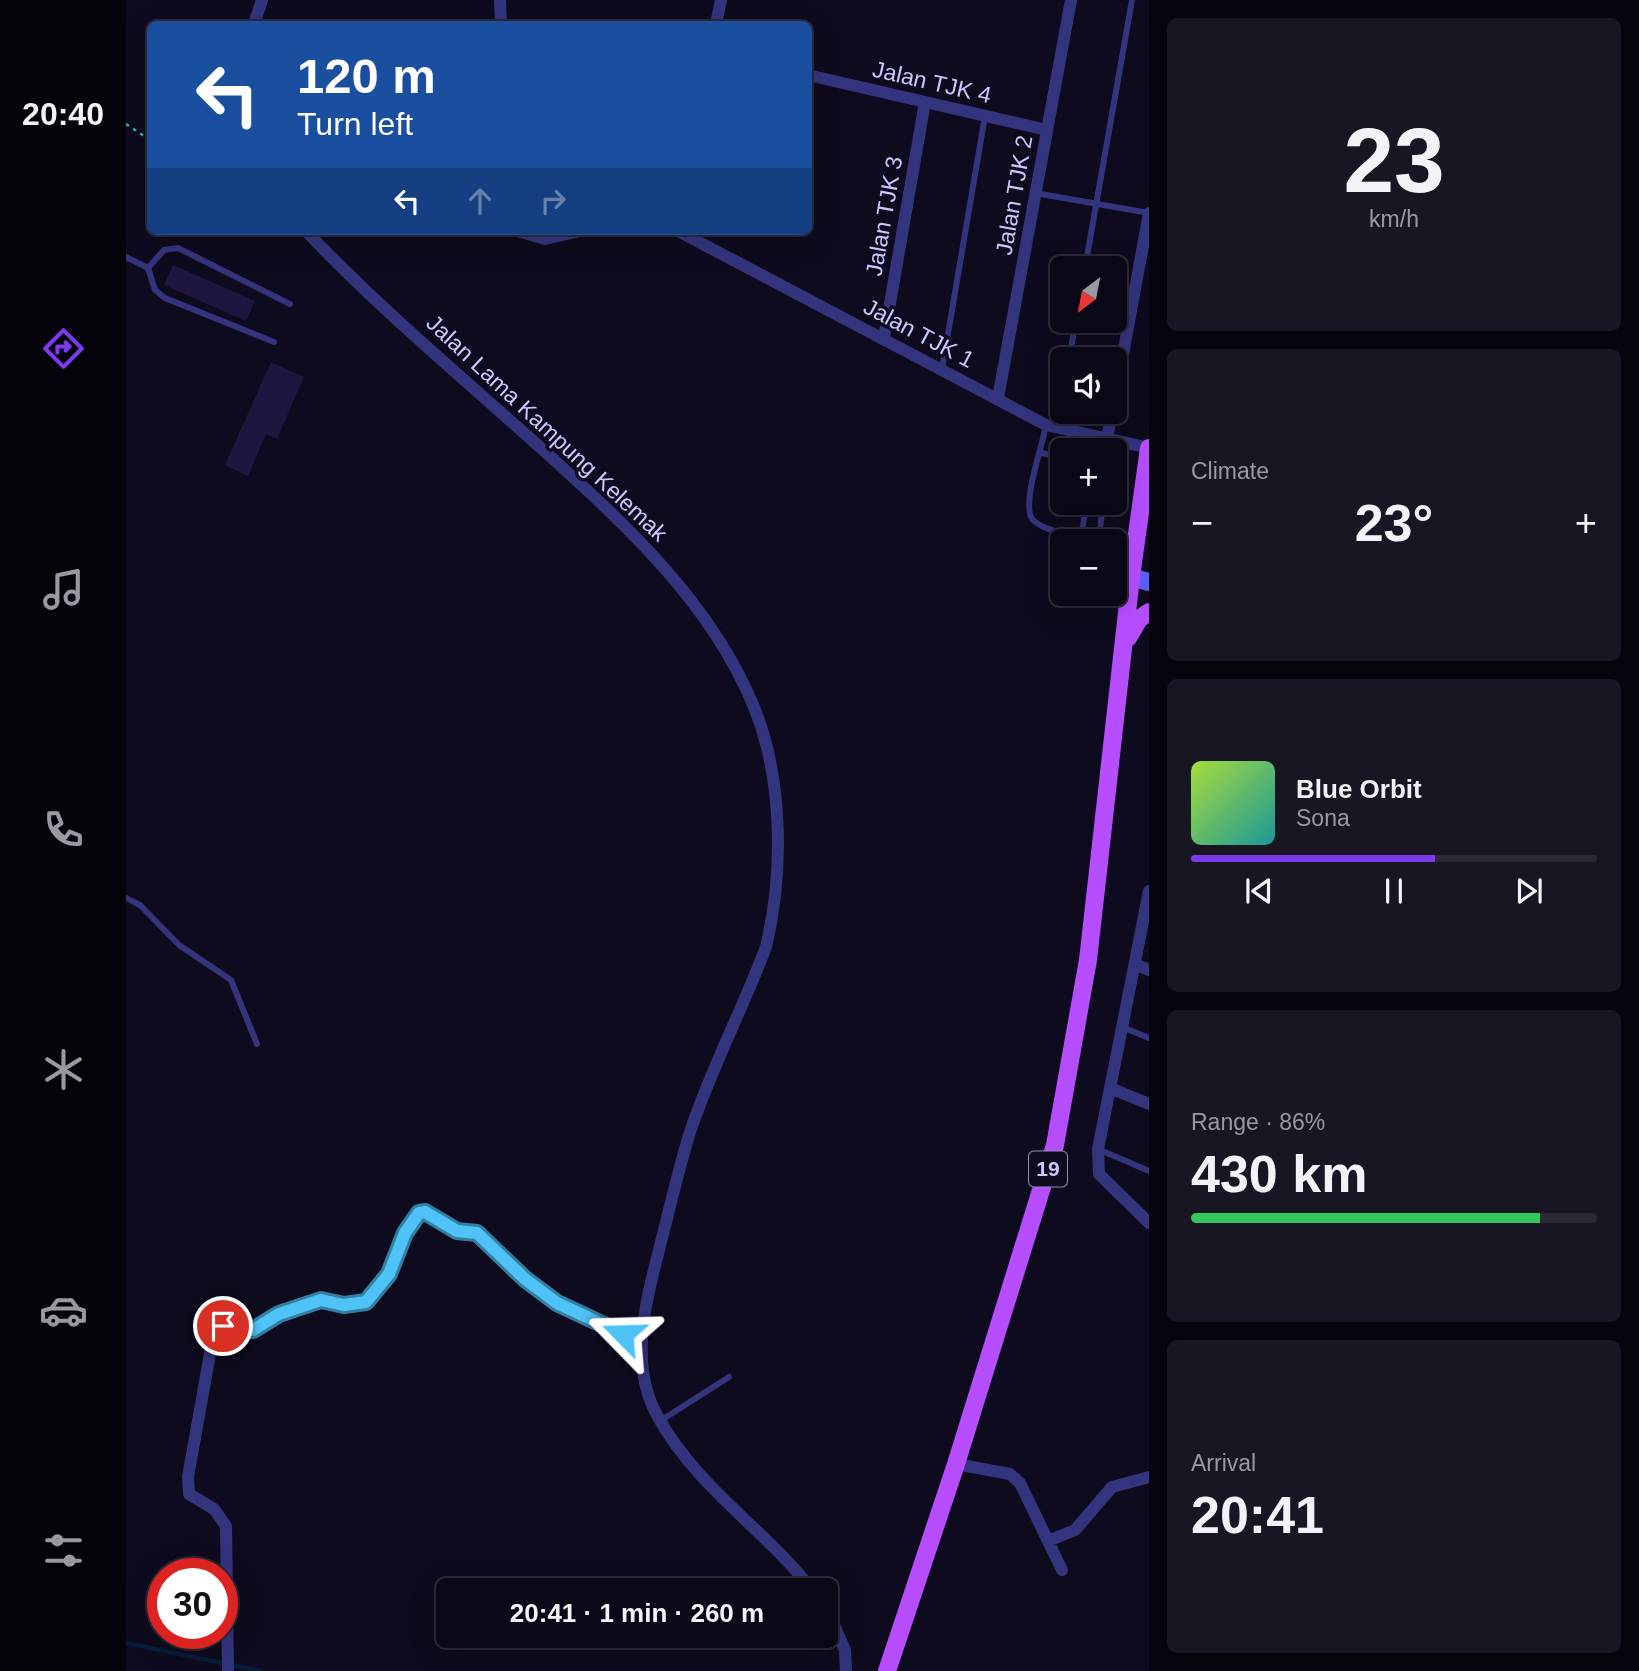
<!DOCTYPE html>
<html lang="en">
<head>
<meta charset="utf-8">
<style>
  body { margin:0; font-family:Helvetica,sans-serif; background:#181623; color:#f1f3f6; height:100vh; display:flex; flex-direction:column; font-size:26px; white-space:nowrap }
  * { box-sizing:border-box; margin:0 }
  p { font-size:23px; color:#999aa1 }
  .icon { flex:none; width:38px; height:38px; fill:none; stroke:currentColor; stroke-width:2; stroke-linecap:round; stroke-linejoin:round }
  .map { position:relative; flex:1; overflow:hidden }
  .drawer { display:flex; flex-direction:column; gap:18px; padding:18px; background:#06040c; width:490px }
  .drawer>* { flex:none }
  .top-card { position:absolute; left:21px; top:21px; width:665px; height:214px; border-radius:10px; box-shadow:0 7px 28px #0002,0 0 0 2px #2a2935; background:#1a4fa0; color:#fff; overflow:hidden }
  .needle { width:46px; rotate:212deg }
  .controls { position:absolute; left:924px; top:256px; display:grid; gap:14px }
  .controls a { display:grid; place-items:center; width:77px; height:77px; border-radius:10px; background:#0a0816; box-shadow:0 7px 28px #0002,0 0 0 2px #2a2935; font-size:35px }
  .speed { position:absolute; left:21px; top:1558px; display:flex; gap:14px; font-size:35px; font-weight:700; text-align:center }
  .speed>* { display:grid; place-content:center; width:91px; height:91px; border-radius:50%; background:#0a0816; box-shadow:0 7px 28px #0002,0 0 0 2px #2a2935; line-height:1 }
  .speed .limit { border:10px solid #d22; background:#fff; color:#111 }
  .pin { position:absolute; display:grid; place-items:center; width:60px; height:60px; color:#fff; margin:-30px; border:4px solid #fff; border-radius:50%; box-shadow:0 2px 7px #0007 }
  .me { position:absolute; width:77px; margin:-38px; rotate:292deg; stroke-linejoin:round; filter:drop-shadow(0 0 5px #0008) }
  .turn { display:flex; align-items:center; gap:24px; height:147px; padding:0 35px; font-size:32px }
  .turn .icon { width:91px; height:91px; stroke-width:2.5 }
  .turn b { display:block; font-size:49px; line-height:60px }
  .lanes { display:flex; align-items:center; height:66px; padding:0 35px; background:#0003; justify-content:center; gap:35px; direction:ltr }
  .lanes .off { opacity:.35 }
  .big { font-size:52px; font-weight:700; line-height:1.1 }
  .drawer .card { flex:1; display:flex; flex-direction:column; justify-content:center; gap:10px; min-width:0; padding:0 24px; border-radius:10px; background:#181623 }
  .drawer .dial { align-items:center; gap:0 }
  .dial b { font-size:91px; line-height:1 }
  .song { display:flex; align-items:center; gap:21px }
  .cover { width:84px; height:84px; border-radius:10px; background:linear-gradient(135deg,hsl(80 70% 55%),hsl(180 70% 35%)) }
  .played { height:7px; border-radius:4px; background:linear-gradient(90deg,#7c3aed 60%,#2a2935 60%) }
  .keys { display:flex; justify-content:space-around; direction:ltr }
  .heat { display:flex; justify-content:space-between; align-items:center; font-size:38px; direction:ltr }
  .charge { height:10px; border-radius:5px; background:linear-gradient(90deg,#34c759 86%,#2a2935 0) }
  .trip { position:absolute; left:310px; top:1578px; width:402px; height:70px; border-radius:10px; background:#0a0816; box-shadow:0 7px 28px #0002,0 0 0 2px #2a2935; font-weight:700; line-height:70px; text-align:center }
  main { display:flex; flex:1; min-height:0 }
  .menu { display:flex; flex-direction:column; width:126px; justify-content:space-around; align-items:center; background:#040309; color:#999aa1 }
  .menu .icon { width:49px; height:49px }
  .menu .current { color:#7c3aed }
  .menu b { font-size:32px; color:#f1f3f6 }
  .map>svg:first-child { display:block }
</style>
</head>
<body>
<main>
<nav class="menu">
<b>20:40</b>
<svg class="icon current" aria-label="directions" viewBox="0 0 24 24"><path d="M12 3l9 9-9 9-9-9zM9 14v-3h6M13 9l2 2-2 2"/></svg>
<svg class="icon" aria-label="music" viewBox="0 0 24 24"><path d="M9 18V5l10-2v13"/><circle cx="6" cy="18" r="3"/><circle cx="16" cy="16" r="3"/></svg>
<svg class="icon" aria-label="phone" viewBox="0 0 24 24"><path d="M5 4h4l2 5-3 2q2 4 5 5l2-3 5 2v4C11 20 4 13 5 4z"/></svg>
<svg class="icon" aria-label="climate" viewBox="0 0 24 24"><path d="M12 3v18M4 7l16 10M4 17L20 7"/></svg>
<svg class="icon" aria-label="car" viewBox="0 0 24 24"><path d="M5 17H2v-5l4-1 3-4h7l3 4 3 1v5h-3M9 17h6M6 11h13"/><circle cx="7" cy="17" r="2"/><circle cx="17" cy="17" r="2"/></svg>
<svg class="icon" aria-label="filters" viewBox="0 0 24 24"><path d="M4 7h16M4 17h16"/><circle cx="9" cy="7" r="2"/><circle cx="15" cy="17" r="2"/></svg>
</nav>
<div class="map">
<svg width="1023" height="1671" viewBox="0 0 1023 1671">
  <rect width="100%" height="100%" fill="#0d0b1d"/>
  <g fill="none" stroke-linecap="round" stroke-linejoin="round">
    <path stroke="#071c3a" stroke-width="4.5" d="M 0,1643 L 134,1671"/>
  </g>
  <path fill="#1d163f" d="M 47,265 L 129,301 L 120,321 L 38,285 Z
    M 145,362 L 178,377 L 151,439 L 140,434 L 122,476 L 99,465 Z"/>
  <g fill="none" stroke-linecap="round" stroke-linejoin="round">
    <path stroke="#28b1a4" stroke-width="2.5" stroke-dasharray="3.5 5" stroke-linecap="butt" d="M 0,124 L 24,140"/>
    <path stroke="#34347e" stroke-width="6" d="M 909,193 L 1023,213
      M 0,257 L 22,268 L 29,290 L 39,298 L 148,342
      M 22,268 L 38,250 L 52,248 L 164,304
      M 959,268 L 1006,0
      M 943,359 L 950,320
      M 816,369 L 859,116
      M 920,425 C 917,445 893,509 908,521 C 923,534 957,536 977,541
      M 931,428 L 936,397
      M 916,453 L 936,458
      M 955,536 L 961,502
      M 973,540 L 977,502
      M 989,543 L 1007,548
      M 0,898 L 14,905 L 53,945 L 105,980 L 131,1044
      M 996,1027 L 1023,1038
      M 972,1149 L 1023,1171
      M 534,1421 L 603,1377"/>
    <path stroke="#34347e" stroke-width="12" d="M 374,0 L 375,24
      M 128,24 L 136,0
      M 590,24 L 595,0
      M 682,75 L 921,130
      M 180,231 C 250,305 330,372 406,440 C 491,517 583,597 628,707 C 657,779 658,872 640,947 C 617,1008 586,1067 565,1129 C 553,1166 545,1204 535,1242 C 521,1299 501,1362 532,1417 C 572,1489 639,1529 687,1591
      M 392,231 L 419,239 L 454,231
      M 552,231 L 920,425 L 1023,448
      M 758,338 L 799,102
      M 872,398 L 945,0
      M 989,398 L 1023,213
      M 981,439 L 986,411
      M 1023,891 L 972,1149 L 973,1174 L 1023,1223
      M 1009,964 L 1023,970
      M 984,1088 L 1023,1104
      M 830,1464 L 884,1474 L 894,1483 L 936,1570
      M 922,1541 L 949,1530 L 986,1487 L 1023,1477
      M 700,1607 L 719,1650 L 720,1671
      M 102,1671 L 100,1526 L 88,1509 L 63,1494 L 62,1477 L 88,1331 L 97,1326 L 127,1330 L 154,1314 L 195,1300 L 218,1305 L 240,1302 L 263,1274 L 279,1233 L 293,1213 L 299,1212 L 331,1231 L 344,1231 L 356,1236 L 388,1269 L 431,1303 L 477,1327 L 516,1340"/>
    <path stroke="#5e60ff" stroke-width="18" d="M 1005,577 L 1023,582"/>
    <path stroke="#b64eff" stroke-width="18" d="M 1002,638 L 1013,619 L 1023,612
      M 761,1671 L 830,1464 L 929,1145 L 962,960 L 1005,577 L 1023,448"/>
  </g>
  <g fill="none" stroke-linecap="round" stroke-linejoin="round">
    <g stroke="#337fa1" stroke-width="18">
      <path id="route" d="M 97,1326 L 127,1330 L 153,1314 L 195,1300 L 218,1305 L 240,1302 L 263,1274 L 279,1233 L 293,1213 L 299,1212 L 331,1231 L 351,1233 L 399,1279 L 431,1303 L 497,1334"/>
    </g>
    <use href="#route" stroke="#4fc3f7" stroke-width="12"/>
  </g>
  <g text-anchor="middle" stroke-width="7" stroke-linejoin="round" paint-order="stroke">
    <rect fill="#0d0b1d" stroke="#928fbb" stroke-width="2" x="903" y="1151.5" width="38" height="35" rx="5"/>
    <g font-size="21" font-weight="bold" fill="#cbc7ff">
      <text x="922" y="1176">19</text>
    </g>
    <g font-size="23" fill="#cbc7ff" stroke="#0d0b1d">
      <text transform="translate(806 82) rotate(13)" y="8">Jalan TJK 4</text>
      <text transform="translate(888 195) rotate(-80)" y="8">Jalan TJK 2</text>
      <text transform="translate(758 216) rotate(-80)" y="8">Jalan TJK 3</text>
      <text transform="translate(793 333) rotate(28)" y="8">Jalan TJK 1</text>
      <text transform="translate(421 428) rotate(43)" y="8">Jalan Lama Kampung Kelemak</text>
    </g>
  </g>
</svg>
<div class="controls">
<a><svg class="needle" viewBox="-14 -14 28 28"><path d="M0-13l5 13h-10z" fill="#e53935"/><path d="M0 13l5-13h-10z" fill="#999aa1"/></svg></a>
<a><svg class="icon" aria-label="sound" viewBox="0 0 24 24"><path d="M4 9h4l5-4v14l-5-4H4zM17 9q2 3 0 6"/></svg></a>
<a>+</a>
<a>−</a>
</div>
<div class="speed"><div class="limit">30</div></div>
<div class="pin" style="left:97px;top:1326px;background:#d93025"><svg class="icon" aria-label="arrive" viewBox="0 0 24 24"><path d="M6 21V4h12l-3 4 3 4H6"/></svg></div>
<svg class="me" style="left:497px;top:1334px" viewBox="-20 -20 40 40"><path d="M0-17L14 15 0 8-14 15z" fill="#4fc3f7" stroke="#fff" stroke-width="4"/></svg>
<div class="trip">20:41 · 1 min · 260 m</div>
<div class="top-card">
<div class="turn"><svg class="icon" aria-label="left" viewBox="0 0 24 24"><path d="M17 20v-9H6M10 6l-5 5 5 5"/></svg><div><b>120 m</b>Turn left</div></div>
<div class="lanes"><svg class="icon" aria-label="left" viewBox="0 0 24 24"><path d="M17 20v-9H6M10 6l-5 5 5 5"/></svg><svg class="icon off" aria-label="ahead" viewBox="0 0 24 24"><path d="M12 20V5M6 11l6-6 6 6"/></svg><svg class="icon off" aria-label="right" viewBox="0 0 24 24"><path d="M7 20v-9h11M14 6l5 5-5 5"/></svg></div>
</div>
</div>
<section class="drawer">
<div class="card dial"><b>23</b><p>km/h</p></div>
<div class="card"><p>Climate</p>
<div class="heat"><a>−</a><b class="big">23°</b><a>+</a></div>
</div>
<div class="card">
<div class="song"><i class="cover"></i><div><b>Blue Orbit</b><p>Sona</p></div></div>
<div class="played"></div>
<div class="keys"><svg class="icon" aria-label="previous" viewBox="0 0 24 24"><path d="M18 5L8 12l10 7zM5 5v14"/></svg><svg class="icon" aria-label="pause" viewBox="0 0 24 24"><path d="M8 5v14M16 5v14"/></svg><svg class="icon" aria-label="next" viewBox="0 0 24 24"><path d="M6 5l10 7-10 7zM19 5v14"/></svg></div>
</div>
<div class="card"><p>Range · 86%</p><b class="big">430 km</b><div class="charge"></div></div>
<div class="card"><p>Arrival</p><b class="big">20:41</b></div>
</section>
</main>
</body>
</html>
